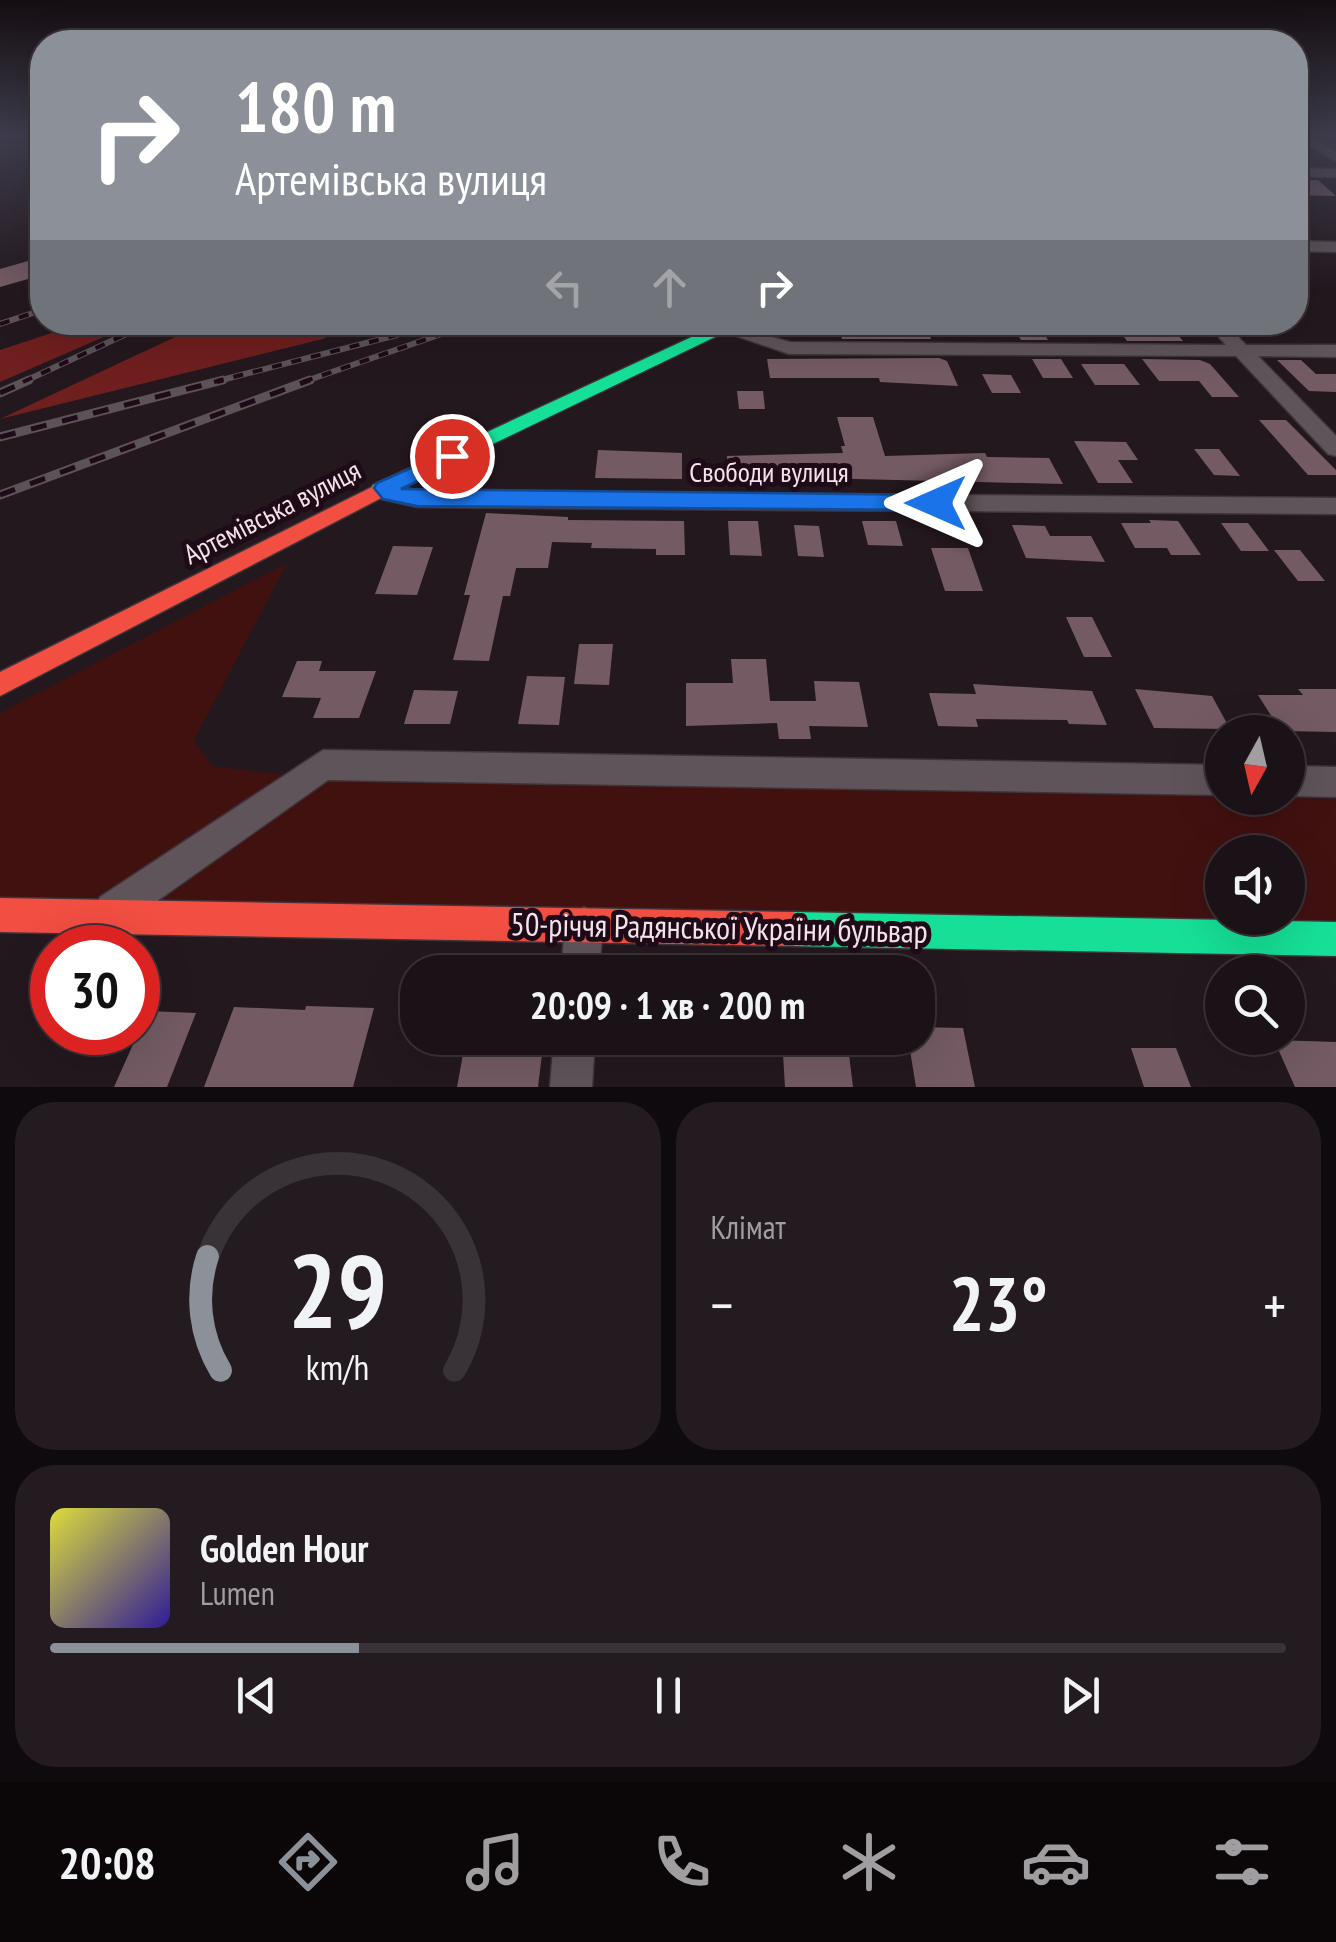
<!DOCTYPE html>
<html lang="uk">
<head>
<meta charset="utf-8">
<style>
  body { margin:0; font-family:"PT Sans Narrow",sans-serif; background:#241b20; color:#f1f3f6; height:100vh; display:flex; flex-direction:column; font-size:38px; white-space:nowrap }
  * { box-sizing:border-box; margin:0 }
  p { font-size:32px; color:#a09ea1 }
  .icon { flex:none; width:55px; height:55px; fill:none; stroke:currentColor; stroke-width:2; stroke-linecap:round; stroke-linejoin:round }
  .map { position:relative; height:1087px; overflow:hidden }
  .details { display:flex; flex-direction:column; gap:15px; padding:15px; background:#0f0a0d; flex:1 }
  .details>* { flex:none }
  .banner { position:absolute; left:30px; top:30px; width:1278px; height:305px; border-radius:40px; box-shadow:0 10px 40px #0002,0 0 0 2px #393236; background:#8c9099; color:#fff; overflow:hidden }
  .needle { width:65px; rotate:188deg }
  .tools { position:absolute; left:1205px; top:715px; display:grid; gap:20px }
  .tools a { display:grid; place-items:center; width:100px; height:100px; border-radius:50%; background:#1b1217; box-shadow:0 10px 40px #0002,0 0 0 2px #393236; font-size:50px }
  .speed { position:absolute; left:30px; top:925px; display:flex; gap:20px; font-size:50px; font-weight:700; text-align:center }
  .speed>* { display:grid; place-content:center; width:130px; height:130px; border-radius:50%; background:#1b1217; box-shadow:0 10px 40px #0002,0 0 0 2px #393236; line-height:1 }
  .speed .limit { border:15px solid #d22; background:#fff; color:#111 }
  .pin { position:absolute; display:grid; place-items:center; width:85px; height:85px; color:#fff; margin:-42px; border:5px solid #fff; border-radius:50%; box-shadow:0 2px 10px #0007 }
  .me { position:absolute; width:110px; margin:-55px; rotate:270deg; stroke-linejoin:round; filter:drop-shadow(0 0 8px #0008) }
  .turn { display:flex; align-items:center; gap:35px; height:210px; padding:0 40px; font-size:45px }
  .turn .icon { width:130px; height:130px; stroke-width:2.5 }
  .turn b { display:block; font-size:70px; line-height:85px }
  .lanes { display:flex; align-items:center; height:95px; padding:0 40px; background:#0003; justify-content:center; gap:50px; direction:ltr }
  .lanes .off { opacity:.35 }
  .big { font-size:75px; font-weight:600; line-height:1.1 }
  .details .tile { flex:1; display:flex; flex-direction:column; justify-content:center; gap:15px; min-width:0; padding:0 35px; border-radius:40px; background:#241b20 }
  .details .dial { align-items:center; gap:0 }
  .dial svg { height:260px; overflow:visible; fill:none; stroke:#393236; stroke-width:7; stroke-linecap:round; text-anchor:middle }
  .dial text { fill:#f1f3f6; stroke:none }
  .song { display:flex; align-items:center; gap:30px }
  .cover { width:120px; height:120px; border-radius:15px; background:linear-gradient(135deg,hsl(60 70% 55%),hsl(250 70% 35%)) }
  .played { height:10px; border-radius:5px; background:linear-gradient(90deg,#8c9099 25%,#393236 25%) }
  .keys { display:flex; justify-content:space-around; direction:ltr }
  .heat { display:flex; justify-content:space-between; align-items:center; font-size:55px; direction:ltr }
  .details .tiles { flex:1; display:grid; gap:15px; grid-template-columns:1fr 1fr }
  .tile:last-child { grid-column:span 2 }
  .trip { position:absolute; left:400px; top:955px; width:535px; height:100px; border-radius:40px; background:#1b1217; box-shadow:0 10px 40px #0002,0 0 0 2px #393236; font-weight:600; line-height:100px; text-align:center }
  .tab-bar { display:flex; height:160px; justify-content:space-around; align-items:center; background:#0b0709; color:#a09ea1 }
  .tab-bar .icon { width:70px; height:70px }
  .tab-bar .selected { color:#8c9099 }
  .tab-bar b { font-size:45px; color:#f1f3f6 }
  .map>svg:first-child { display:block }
</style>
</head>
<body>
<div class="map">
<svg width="1336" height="1087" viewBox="0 0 1336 1087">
  <rect width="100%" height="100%" fill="#24181f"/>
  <path fill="#411110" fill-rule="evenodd" d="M 287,563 L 194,740 L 212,766 L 323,780 L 1336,799 L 1336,924 L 0,898 L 0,713 ZM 1222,852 L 1288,852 L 1288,918 L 1222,918 Z"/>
  <path fill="#6f1f1e" d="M 207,322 L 357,323 L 323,339 L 0,419 Z
    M 82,323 L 136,323 L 0,382 L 0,350 Z"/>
  <path fill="#745b63" d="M 1295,180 L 1318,180 L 1336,196 L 1295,195 Z
    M 42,257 L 42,275 L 0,287 L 0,269 Z
    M 838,322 L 924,322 L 931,339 L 842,339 Z
    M 1010,322 L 1037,322 L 1048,340 L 1021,340 Z
    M 1113,322 L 1167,322 L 1183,341 L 1127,341 Z
    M 939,358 L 947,361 L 958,386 L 880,382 L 879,378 L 770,378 L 767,359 Z
    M 1032,359 L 1061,359 L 1073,378 L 1043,378 Z
    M 1142,359 L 1200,360 L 1210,364 L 1239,397 L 1212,397 L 1199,381 L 1159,381 Z
    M 1277,360 L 1301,360 L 1316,374 L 1336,374 L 1336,392 L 1309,391 Z
    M 1081,364 L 1124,364 L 1140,385 L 1095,385 Z
    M 982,374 L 1011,375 L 1021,393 L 992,393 Z
    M 737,391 L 763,391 L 765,409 L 739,409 Z
    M 837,417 L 873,417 L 885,456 L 985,453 L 987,457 L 1049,458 L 1063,484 L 816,478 L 728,481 L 727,456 L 843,453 L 841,446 L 845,446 Z
    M 1259,420 L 1286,420 L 1336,470 L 1336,475 L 1308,475 Z
    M 1074,441 L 1126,442 L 1138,460 L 1118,460 L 1133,483 L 1098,483 Z
    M 1194,449 L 1219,449 L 1240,476 L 1214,475 Z
    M 598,450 L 682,453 L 682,479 L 595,478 Z
    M 486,513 L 568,517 L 568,520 L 684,521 L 685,555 L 656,555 L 656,549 L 591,548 L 592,543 L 552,542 L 548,568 L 516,568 L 510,596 L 503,596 L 489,661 L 453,660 L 470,595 L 464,595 Z
    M 1149,520 L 1178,521 L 1201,555 L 1171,555 L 1167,548 L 1135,548 L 1121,523 L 1151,523 Z
    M 728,521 L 758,521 L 762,556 L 730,555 Z
    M 862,521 L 896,521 L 903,546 L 868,545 Z
    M 1221,523 L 1248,523 L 1269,551 L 1241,551 Z
    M 794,525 L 819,526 L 824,557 L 798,556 Z
    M 1012,525 L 1045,526 L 1050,536 L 1091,536 L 1105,562 L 1026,558 Z
    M 393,546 L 433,547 L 417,595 L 375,594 Z
    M 931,548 L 968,548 L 983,591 L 945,591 Z
    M 1274,550 L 1300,550 L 1325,581 L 1298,581 Z
    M 1066,617 L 1092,617 L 1112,657 L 1084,657 Z
    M 579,644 L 613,644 L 609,685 L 574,684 Z
    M 731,659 L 766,659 L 770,701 L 816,701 L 814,681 L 859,682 L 868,727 L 809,726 L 811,739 L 779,739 L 777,723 L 686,726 L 686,683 L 733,683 Z
    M 297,661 L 322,661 L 319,671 L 376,671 L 359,718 L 313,718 L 321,698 L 282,697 Z
    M 527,676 L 565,677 L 559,725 L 518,724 Z
    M 973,684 L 1092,691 L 1107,725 L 1069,724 L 1067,720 L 976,719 L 978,727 L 938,726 L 929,693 L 976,694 Z
    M 1135,689 L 1212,696 L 1230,729 L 1154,728 Z
    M 1298,689 L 1336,689 L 1336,732 L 1281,731 L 1258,695 L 1303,695 Z
    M 414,690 L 458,691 L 450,724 L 404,724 Z
    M 306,1006 L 374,1008 L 353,1087 L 204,1087 L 234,1007 L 305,1010 Z
    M 148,1011 L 196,1013 L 167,1087 L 114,1087 Z
    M 918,1027 L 963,1028 L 975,1087 L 916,1087 L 908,1038 L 918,1038 Z
    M 466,1038 L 544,1038 L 538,1087 L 457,1087 Z
    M 782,1038 L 847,1038 L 853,1087 L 785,1087 Z
    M 1274,1040 L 1336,1042 L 1336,1087 L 1295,1087 Z
    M 1131,1048 L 1176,1048 L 1191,1087 L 1144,1087 Z"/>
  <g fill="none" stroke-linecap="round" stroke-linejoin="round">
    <g stroke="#3e353a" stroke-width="3">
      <path id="street" d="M 1295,137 L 1307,137 L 1336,152 L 1336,161 Z
        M 1295,168 L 1336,169 L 1336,177 L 1295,176 Z
        M 1295,241 L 1336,242 L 1336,252 L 1295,251 Z
        M 1205,322 L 1224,322 L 1246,345 L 1336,345 L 1336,357 L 1258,356 L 1336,436 L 1336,456 L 1328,454 L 1236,356 L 789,354 L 716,329 L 725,324 L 790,342 L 1226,345 Z
        M 384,480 L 417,491 L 1336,498 L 1336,514 L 417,507 L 382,499 L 372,488 Z
        M 323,750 L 1222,765 L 1222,795 L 328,780 L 126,923 L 113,928 L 100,923 L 95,910 L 100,897 Z
        M 1288,766 L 1336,767 L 1336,797 L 1288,796 Z
        M 584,907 L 597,913 L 603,926 L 599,972 L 561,972 L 565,926 L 571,913 Z
        M 554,1038 L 595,1038 L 592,1087 L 550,1087 Z"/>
    </g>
    <g stroke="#3e353a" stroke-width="3">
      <path id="fast" d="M 724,322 L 746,322 L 387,495 L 373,495 L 370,490 L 373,485 Z
        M 793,912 L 1336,922 L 1336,956 L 793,946 L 781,941 L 776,929 L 781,917 Z"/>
    </g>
    <g stroke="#3e353a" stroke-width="3">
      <path id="jam" d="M 380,483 L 387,485 L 390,490 L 387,495 L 0,696 L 0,672 Z
        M 0,898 L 793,912 L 805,917 L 810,929 L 805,941 L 793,946 L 0,932 Z"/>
    </g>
    <use href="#street" fill="#5f545a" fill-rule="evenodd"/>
    <use href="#fast" fill="#16e098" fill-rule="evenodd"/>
    <use href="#jam" fill="#f24e42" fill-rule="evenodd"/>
    <g stroke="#5c5358" stroke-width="6">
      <path id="rail-far1" d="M 0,324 L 42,310
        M 23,382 L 152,322
        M 214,382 L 397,335
        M 303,382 L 476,322"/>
    </g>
    <g stroke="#5c5358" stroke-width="9">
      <path id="rail" d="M 0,393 L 29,380
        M 0,437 L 223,380
        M 0,495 L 310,380"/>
    </g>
    <use href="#rail-far1" stroke="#1f0a17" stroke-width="4" stroke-dasharray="10" stroke-linecap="butt"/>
    <use href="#rail" stroke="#1f0a17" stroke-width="5" stroke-dasharray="16" stroke-linecap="butt"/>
  </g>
  <linearGradient id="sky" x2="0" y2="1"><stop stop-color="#140d11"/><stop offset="0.47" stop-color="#3f3d4d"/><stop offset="1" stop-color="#3f3d4d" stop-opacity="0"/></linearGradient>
  <rect width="1336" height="289" fill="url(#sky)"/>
  <path fill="#1a73e8" stroke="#114b97" stroke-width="2.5" d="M 452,450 L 460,452 L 460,461 L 401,489 L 936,495 L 947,503 L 936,510 L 417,506 L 383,499 L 374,488 L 377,483 Z"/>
  <g text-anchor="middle" stroke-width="10" stroke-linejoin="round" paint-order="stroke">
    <g font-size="28" fill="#f3e3eb" stroke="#1f0a17">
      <text x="769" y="482">Свободи вулиця</text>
      <text transform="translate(272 512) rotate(-27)" y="10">Артемівська вулиця</text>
    </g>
    <g font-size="32" fill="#f3e3eb" stroke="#1f0a17">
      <text transform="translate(719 928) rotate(1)" y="11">50-річчя Радянської України бульвар</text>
    </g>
  </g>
</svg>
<div class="tools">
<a><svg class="needle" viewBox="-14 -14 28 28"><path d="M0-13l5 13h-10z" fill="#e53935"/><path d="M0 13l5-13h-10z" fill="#a09ea1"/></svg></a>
<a><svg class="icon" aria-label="sound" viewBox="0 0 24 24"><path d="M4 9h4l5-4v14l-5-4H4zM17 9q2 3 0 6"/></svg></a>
<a><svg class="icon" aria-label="search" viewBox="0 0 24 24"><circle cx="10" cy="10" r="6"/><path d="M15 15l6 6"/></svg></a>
</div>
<div class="speed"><div class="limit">30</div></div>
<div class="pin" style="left:452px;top:456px;background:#d93025"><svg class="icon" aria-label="arrive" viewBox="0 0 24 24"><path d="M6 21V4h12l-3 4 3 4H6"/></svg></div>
<svg class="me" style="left:936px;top:503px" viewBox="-20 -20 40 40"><path d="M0-17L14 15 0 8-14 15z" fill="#1a73e8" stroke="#fff" stroke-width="4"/></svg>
<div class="trip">20:09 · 1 хв · 200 m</div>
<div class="banner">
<div class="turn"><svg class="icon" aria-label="right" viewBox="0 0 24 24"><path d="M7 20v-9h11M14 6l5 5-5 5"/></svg><div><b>180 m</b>Артемівська вулиця</div></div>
<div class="lanes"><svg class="icon off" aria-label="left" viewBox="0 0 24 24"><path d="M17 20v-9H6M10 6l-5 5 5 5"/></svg><svg class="icon off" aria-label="ahead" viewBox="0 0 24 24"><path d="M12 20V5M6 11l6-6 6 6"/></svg><svg class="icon" aria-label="right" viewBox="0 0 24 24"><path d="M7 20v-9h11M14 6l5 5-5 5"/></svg></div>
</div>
</div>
<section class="details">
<div class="tiles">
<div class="tile dial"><svg viewBox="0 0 100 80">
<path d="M14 69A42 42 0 1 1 86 69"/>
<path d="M14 69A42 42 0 0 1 10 34" stroke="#8c9099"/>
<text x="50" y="56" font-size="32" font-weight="700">29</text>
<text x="50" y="72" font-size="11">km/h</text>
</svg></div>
<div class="tile"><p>Клімат</p>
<div class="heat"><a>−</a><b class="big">23°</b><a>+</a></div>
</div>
<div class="tile">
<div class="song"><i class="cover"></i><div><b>Golden Hour</b><p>Lumen</p></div></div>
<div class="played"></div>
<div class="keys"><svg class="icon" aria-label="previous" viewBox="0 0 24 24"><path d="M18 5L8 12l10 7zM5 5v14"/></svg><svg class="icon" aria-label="pause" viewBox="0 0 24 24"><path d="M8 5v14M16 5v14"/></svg><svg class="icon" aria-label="next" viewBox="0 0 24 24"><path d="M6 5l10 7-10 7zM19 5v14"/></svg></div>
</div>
</div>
</section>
<nav class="tab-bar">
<b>20:08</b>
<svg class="icon selected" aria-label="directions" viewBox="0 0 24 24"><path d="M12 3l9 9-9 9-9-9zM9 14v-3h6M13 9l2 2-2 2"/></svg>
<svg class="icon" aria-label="music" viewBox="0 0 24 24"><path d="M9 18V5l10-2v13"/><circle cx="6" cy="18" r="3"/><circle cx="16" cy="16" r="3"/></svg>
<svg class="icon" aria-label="phone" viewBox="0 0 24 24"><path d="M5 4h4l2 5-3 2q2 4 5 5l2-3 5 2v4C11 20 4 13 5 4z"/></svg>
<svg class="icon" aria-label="climate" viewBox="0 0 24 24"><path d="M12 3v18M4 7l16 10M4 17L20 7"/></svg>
<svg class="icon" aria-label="car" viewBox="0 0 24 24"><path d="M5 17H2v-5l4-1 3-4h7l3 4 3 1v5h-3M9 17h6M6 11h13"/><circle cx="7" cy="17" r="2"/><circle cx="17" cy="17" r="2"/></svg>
<svg class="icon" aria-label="filters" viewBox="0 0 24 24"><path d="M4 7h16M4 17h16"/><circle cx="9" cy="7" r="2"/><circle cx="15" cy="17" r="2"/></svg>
</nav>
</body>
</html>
